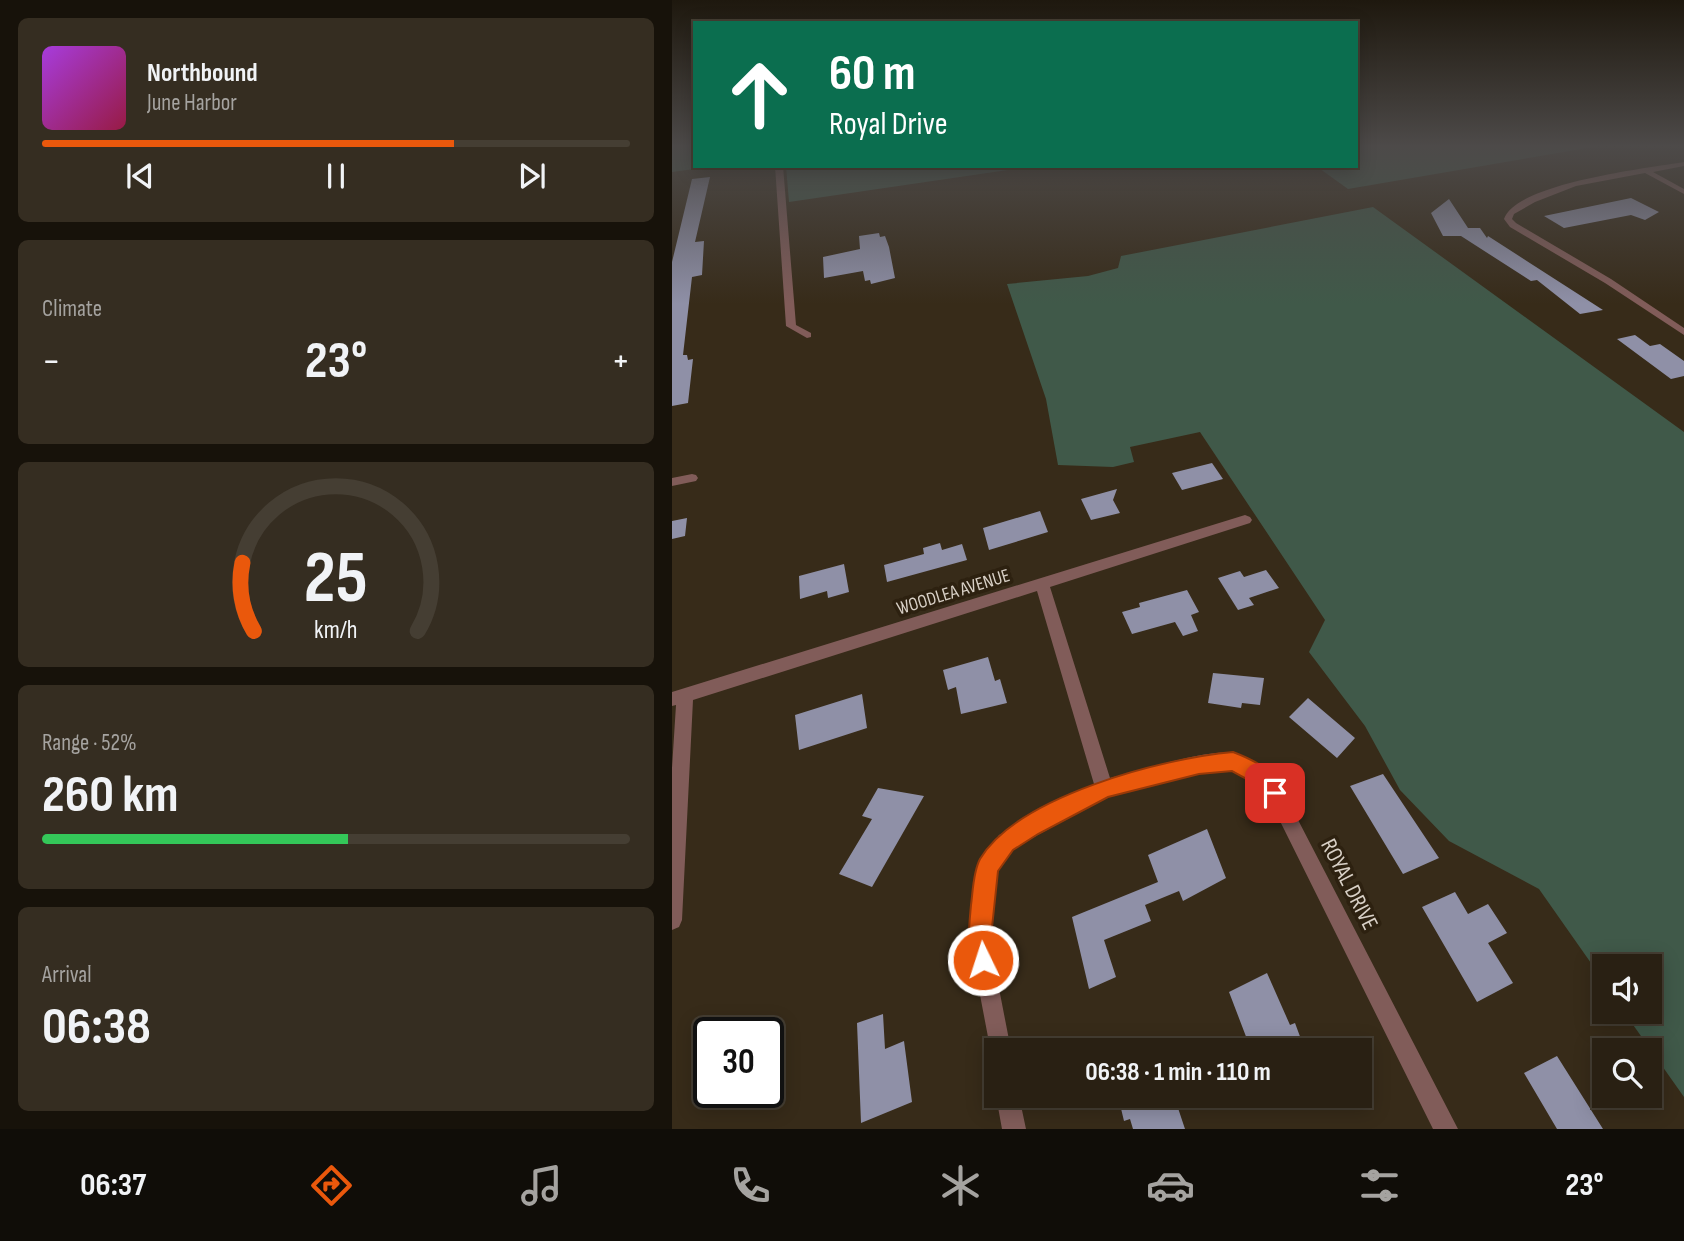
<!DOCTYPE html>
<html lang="en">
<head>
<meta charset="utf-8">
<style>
  body { margin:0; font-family:"Sofia Sans Condensed",sans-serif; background:#352d21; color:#f1f3f6; height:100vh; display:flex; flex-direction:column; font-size:26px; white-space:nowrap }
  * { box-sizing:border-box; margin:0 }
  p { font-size:23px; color:#a5a3a0 }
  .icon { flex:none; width:38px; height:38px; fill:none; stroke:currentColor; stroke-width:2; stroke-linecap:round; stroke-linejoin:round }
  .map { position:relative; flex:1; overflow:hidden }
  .side { display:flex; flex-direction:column; gap:18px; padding:18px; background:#17120a; width:672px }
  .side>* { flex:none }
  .banner { position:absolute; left:21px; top:21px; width:665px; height:147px; border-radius:0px; box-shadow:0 4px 18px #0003,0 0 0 2px #453e33; background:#0b6e4f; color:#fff; overflow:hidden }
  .controls { position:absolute; left:920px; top:954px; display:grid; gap:14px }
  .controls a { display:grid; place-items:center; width:70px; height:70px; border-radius:0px; background:#292013; box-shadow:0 4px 18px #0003,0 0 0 2px #453e33; font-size:35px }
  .speed { position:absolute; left:21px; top:1017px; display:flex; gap:14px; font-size:35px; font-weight:700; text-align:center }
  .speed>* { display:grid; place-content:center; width:91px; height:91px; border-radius:50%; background:#292013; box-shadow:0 4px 18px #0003,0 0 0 2px #453e33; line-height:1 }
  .speed .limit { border:4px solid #111; border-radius:10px; background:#fff; color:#111 }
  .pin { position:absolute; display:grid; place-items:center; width:60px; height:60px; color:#fff; margin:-30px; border-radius:14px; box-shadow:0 4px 10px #0006 }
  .me { position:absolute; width:77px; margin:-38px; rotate:356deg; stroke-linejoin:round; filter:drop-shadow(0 0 5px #0008) }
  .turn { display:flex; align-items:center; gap:24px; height:147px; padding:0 21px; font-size:32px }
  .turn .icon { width:91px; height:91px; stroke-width:2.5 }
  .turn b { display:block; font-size:49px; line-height:60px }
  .big { font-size:52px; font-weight:700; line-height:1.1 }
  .side .card { flex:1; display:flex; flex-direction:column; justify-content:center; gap:10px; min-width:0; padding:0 24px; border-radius:10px; background:#352d21 }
  .side .dial { align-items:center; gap:0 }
  .dial svg { height:182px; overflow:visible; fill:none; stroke:#453e33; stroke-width:7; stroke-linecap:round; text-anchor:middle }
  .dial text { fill:#f1f3f6; stroke:none }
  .song { display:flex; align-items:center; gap:21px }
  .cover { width:84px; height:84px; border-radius:10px; background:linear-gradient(135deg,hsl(280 70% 55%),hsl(340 70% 35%)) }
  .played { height:7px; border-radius:4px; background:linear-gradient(90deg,#ea580c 70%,#453e33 70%) }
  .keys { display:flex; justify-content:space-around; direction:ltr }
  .heat { display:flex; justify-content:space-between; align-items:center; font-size:38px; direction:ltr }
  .charge { height:10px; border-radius:5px; background:linear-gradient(90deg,#34c759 52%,#453e33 0) }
  .trip { position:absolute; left:312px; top:1038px; width:388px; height:70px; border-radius:0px; background:#292013; box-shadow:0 4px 18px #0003,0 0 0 2px #453e33; font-weight:700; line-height:70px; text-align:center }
  .menu { display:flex; height:112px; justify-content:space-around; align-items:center; background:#100d08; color:#a5a3a0 }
  .menu .icon { width:49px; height:49px }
  .menu .current { color:#ea580c }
  .menu b { font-size:32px; color:#f1f3f6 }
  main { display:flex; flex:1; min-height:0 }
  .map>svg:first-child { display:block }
</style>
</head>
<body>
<main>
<section class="side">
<div class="card">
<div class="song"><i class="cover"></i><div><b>Northbound</b><p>June Harbor</p></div></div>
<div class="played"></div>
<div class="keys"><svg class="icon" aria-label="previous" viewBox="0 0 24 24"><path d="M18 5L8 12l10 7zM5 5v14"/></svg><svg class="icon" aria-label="pause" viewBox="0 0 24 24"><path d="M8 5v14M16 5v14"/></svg><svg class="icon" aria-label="next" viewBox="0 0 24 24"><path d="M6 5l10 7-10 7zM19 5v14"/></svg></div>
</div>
<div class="card"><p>Climate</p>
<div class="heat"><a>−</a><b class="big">23°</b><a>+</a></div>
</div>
<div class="card dial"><svg viewBox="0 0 100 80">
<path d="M14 69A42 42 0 1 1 86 69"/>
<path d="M14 69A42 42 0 0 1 9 39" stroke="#ea580c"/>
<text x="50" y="56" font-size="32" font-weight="700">25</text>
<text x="50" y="72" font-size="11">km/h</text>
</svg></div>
<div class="card"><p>Range · 52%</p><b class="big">260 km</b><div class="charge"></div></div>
<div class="card"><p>Arrival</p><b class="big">06:38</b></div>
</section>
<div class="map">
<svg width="1012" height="1129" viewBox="0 0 1012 1129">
  <rect width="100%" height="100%" fill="#372b19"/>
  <path fill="#405949" d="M 0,146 L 23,146 L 23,166 L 44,166 L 0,172 Z
    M 684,146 L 927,146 L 676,189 L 644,166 L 684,166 Z
    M 114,166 L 364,166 L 117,202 Z
    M 701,207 L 1012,432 L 1012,1097 L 952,1012 L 978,1012 L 978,966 L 933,966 L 933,983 L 867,889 L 777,841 L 728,790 L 693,726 L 637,652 L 653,620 L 528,432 L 458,447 L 462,462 L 441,467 L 386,465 L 374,399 L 335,284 L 416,276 L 446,268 L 449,256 Z"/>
  <path fill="#8f90a7" d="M 38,177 L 23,242 L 32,241 L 30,275 L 20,277 L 11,355 L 15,355 L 16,360 L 21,359 L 16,403 L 0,406 L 0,262 L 20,179 Z
    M 959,198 L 987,212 L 973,220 L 959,215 L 892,228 L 872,216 Z
    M 777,199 L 796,228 L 808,228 L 815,238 L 816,236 L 931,310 L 908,314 L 865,280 L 859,281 L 789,236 L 771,236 L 759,213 Z
    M 207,233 L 208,237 L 213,236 L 217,247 L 223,278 L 199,284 L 198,280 L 193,281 L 191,271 L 152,278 L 151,257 L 188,249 L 187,236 Z
    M 963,335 L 978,346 L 988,344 L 1012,361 L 1012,376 L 999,379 L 945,339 Z
    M 540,463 L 551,479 L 510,490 L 500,473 Z
    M 445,489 L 441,500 L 448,513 L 419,520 L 409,499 Z
    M 368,511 L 376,532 L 317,550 L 311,528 Z
    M 15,518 L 13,536 L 0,539 L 0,521 Z
    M 268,543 L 270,550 L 290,544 L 295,560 L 215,582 L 212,565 L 252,554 L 251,548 Z
    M 172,564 L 177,592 L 156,598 L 155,591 L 128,599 L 127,576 Z
    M 594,570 L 607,588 L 577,598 L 582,605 L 566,610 L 546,578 L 568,571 L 572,577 Z
    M 515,590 L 527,612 L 519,615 L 526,631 L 511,636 L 503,622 L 460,634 L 450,612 L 468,607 L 467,603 Z
    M 316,657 L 323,681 L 328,679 L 335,703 L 289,714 L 284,687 L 276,690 L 271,670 Z
    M 541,673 L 592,678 L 588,705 L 570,703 L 569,708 L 536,703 Z
    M 190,694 L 195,728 L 127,750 L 123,715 Z
    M 636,698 L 683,738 L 665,758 L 617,717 Z
    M 711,774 L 767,858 L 731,874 L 678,786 Z
    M 206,788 L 252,796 L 200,887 L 167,874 L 200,819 L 190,816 Z
    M 535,829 L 554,878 L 511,901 L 507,891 L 473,905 L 479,921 L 432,940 L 444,977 L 417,989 L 400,917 L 486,882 L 476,855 Z
    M 783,892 L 796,914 L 816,904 L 835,933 L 816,943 L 841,983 L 805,1002 L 750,907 Z
    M 595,973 L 618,1025 L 623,1023 L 633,1050 L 583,1050 L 582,1045 L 578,1047 L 557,992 Z
    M 211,1014 L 213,1049 L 232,1041 L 240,1102 L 189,1123 L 185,1023 Z
    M 885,1056 L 931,1129 L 885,1129 L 852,1073 Z
    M 446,1096 L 502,1096 L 513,1129 L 461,1129 L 458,1119 L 452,1121 Z"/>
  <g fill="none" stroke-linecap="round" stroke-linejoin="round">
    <path fill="#815c59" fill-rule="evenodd" d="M 1012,162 L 1012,166 L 981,172 L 1012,189 L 1012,194 L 973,173 L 904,186 L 863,202 L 842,214 L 840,219 L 844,223 L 939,279 L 1012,328 L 1012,335 L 933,283 L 838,227 L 832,219 C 844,183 977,168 1012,162 Z
      M 103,166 L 111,166 L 124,325 L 139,333 L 139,337 L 135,338 L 114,326 Z
      M 20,474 L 24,475 L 26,478 L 24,481 L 0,486 L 0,478 Z
      M 573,515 L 578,517 L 580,520 L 578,523 L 378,587 L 438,778 C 467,771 534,749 561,753 C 580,756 599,773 609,787 L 786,1129 L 761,1129 L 597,799 L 584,782 L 560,769 L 527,772 L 435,796 L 341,849 L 324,871 L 317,937 L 339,1050 L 324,1050 L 324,1059 L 320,1058 L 297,937 L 305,867 L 327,835 L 422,784 L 365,591 L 21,700 L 10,920 L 7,927 L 0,930 L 0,768 L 4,705 L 0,706 L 0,692 Z
      M 324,1096 L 347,1096 L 354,1129 L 330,1129 Z"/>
  </g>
  <linearGradient id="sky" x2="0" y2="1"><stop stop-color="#1e180e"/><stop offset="0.48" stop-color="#4d4a49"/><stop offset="1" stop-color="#4d4a49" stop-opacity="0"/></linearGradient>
  <rect width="1012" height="304" fill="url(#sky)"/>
  <path fill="#ea580c" stroke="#983908" stroke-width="2" d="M 561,752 C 582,760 604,771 614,793 L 611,800 L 603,803 L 596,800 L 582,783 L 560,771 L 527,774 L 436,797 L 366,834 L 341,850 L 326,871 L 319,937 L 323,960 L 320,968 L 311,972 L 303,968 C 294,947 297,928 299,905 C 301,891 301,872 308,859 C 346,796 492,758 561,752 Z"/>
  <g text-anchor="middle" stroke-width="7" stroke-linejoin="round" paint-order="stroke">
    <g font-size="19" fill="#d8d0c6" stroke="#2d2110">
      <text transform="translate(281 591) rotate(-17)" y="7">WOODLEA AVENUE</text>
    </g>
    <g font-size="23" fill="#d8d0c6" stroke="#2d2110">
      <text transform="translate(678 884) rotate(63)" y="8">ROYAL DRIVE</text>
    </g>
  </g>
</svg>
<div class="controls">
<a><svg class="icon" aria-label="sound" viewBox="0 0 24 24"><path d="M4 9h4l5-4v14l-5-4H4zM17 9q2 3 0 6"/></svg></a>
<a><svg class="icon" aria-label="search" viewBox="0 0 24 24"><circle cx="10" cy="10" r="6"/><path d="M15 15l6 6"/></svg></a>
</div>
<div class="speed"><div class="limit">30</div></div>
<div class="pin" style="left:603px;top:793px;background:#d93025"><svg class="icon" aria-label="arrive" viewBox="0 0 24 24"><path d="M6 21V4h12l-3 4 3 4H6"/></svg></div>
<svg class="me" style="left:311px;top:960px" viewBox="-20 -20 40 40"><circle r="17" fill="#ea580c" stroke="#fff" stroke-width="3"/><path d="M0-11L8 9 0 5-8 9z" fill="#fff"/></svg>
<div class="trip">06:38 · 1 min · 110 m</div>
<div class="banner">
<div class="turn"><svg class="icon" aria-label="ahead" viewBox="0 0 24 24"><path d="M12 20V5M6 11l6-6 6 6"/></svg><div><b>60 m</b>Royal Drive</div></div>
</div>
</div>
</main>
<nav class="menu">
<b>06:37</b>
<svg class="icon current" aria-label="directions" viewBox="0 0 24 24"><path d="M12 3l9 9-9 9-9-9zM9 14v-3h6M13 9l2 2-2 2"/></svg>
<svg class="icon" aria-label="music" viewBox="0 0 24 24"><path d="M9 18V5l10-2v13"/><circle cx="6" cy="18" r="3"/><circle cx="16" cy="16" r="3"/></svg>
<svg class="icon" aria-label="phone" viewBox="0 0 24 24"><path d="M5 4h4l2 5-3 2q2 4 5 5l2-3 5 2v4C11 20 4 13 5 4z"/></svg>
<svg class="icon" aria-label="climate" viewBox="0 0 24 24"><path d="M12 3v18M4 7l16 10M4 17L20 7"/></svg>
<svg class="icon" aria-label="car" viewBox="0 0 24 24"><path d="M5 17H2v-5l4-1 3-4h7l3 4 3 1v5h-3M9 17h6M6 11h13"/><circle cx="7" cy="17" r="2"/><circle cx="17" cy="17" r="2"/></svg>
<svg class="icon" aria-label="filters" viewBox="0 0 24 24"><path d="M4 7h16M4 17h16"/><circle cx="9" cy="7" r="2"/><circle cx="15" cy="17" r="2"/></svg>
<b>23°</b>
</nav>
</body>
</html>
